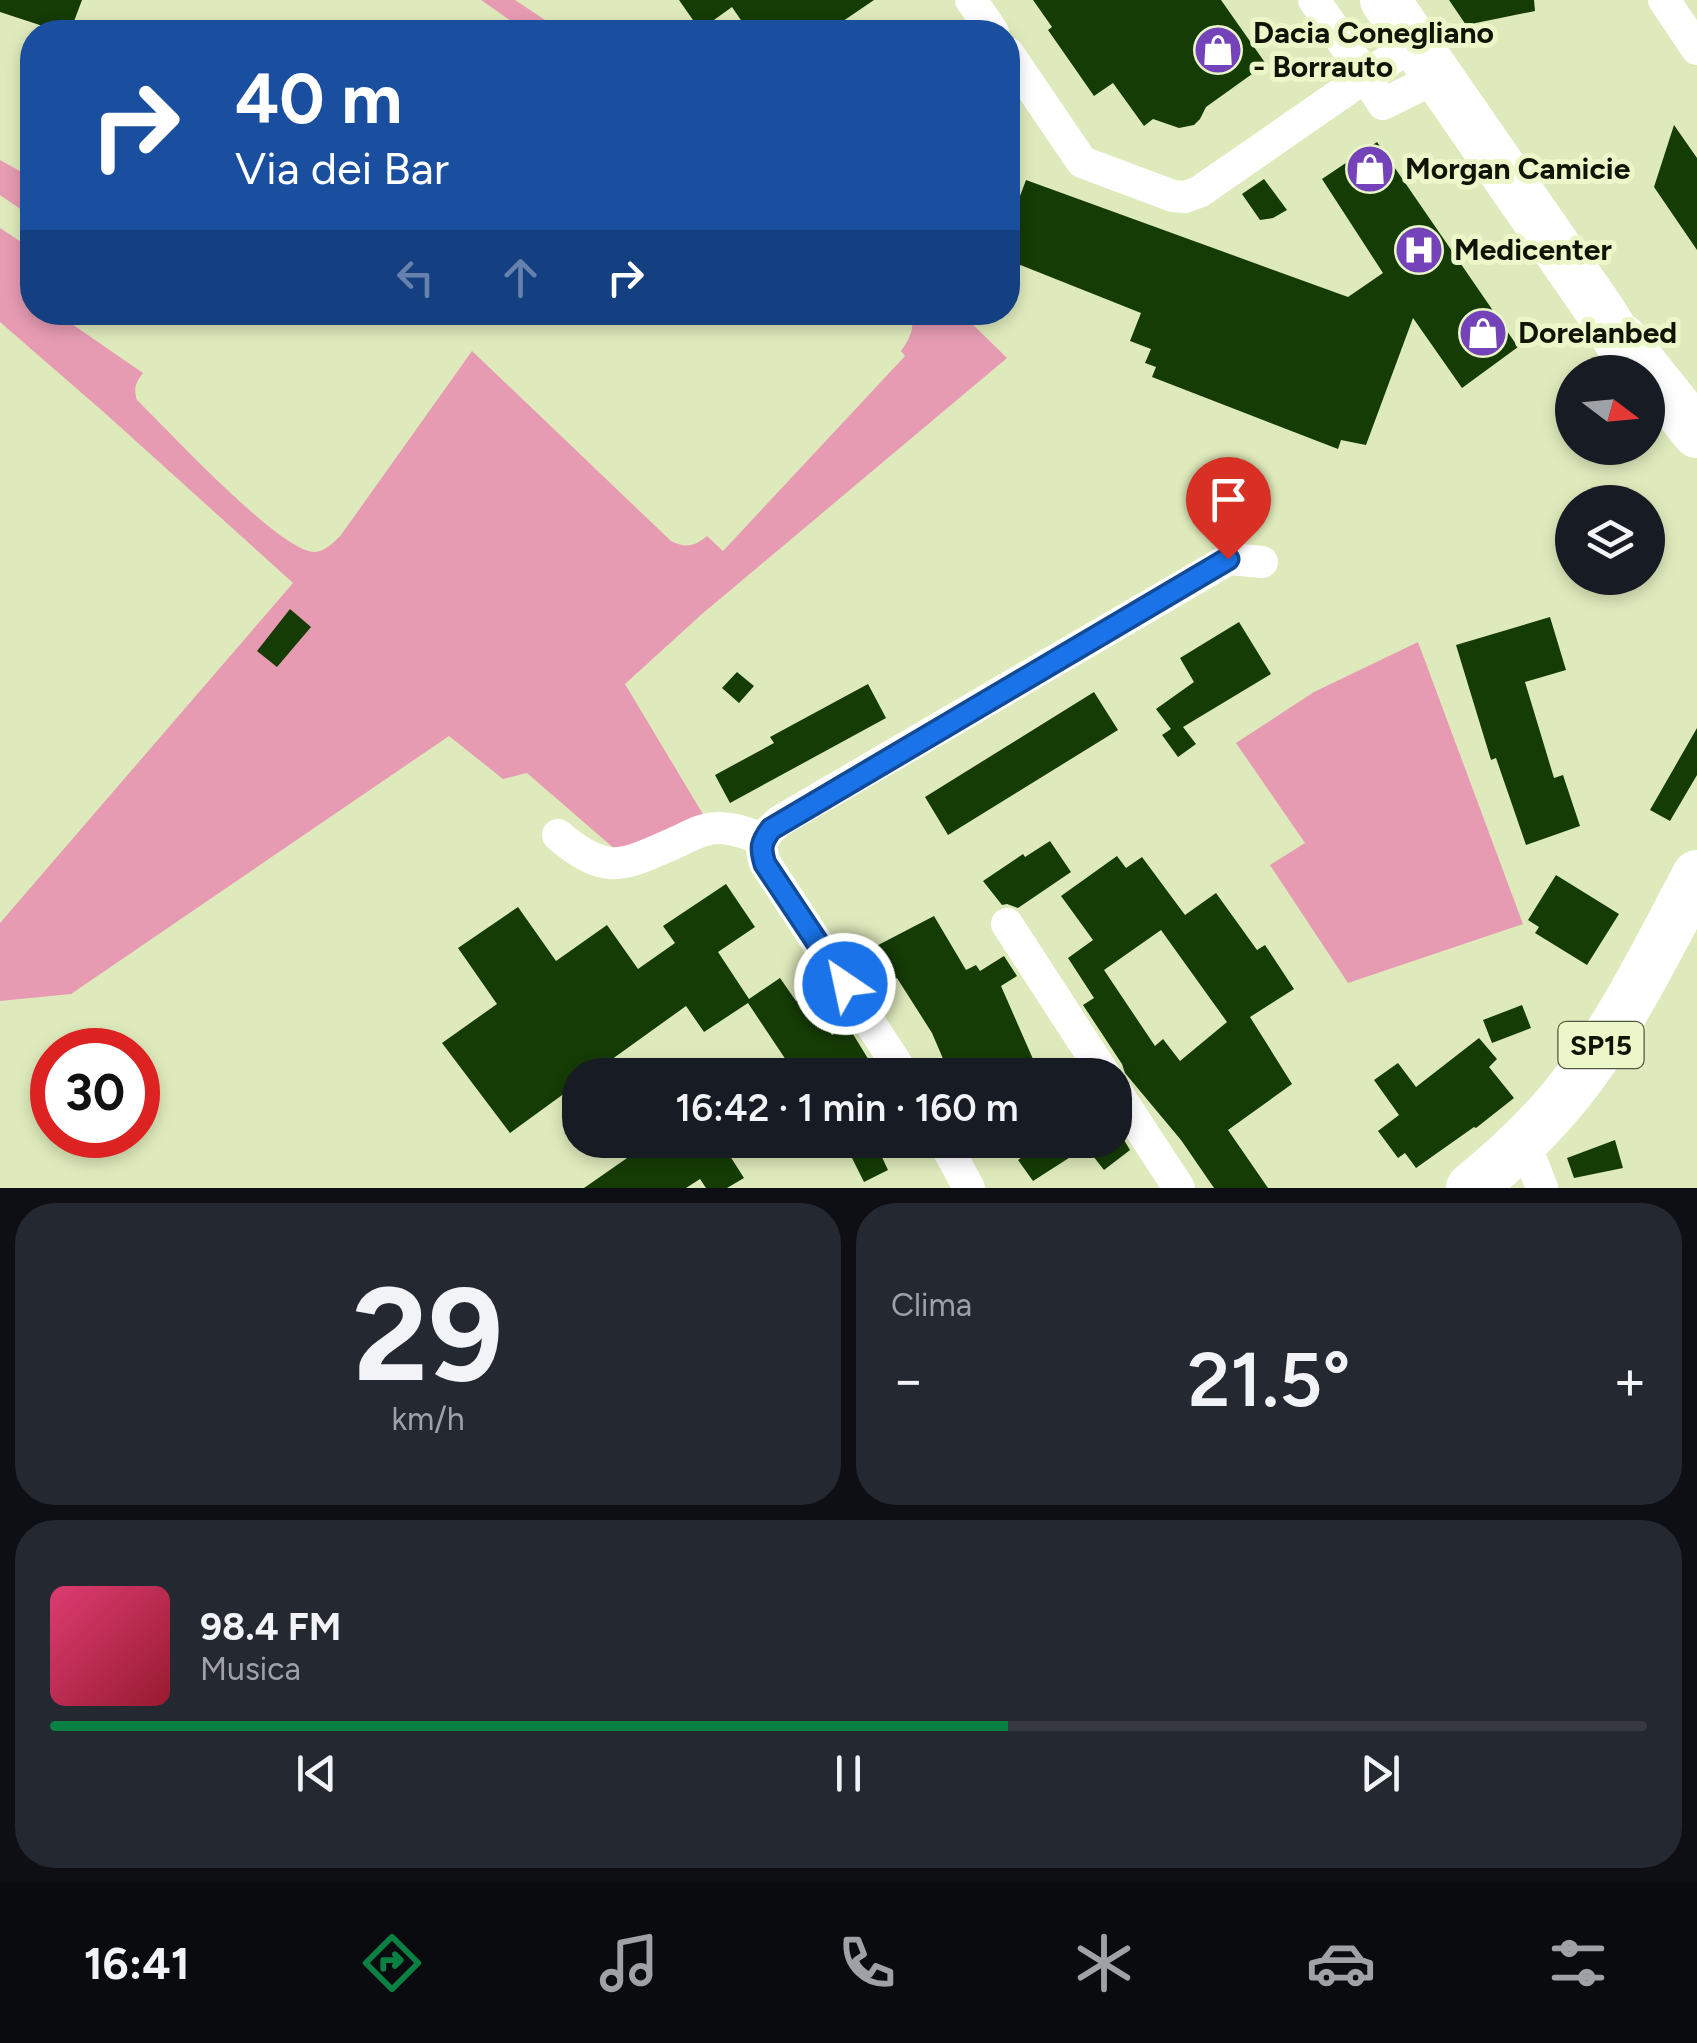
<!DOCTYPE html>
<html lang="it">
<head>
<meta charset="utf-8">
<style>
  body { margin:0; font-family:Figtree,sans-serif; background:#242831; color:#f1f3f6; height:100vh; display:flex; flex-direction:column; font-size:38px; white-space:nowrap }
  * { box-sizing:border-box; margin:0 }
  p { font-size:32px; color:#9ea1a6 }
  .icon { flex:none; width:55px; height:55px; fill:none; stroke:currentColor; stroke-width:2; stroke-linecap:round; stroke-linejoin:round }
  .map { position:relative; height:1188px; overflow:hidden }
  .sheet { display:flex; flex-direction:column; gap:15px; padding:15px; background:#0d0f14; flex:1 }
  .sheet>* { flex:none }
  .hud { position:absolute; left:20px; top:20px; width:1000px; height:305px; border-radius:40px; box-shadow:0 5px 15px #0003; background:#1a4fa0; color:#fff; overflow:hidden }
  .needle { width:65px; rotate:106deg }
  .buttons { position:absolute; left:1555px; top:355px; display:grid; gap:20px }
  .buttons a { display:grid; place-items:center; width:110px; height:110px; border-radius:50%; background:#171b24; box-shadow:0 5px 15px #0003; font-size:50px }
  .speed { position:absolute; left:30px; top:1028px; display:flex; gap:20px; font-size:50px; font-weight:700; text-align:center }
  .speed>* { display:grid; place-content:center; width:130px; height:130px; border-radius:50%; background:#171b24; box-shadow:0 5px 15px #0003; line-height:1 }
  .speed .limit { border:15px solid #d22; background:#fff; color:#111 }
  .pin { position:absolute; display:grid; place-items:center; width:85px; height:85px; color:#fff; margin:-102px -42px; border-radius:50% 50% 50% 0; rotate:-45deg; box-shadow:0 0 10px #0007 }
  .pin .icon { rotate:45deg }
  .me { position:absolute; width:110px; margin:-55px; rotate:326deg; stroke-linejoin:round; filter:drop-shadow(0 0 8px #0008) }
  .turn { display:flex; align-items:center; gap:35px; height:210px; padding:0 50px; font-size:45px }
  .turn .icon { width:130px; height:130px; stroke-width:2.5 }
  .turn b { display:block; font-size:70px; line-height:85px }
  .lanes { display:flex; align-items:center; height:95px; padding:0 50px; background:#0003; justify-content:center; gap:50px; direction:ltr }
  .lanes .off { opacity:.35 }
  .big { font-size:75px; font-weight:600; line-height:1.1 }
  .sheet .tile { flex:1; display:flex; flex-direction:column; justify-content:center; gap:15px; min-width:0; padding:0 35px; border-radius:40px; background:#242831 }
  .sheet .dial { align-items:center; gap:0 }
  .dial b { font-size:130px; line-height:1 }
  .song { display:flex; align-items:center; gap:30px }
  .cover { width:120px; height:120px; border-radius:15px; background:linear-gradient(135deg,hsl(340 70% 55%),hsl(350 70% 35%)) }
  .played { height:10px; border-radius:5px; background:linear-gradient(90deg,#0b8043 60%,#363941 60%) }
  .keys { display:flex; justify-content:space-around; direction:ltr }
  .heat { display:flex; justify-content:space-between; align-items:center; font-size:55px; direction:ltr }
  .sheet .tiles { flex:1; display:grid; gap:15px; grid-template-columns:1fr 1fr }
  .tile:last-child { grid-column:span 2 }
  .trip { position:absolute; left:562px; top:1058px; width:570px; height:100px; border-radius:40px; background:#171b24; box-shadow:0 5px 15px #0003; font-weight:600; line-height:100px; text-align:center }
  .dock { display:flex; height:160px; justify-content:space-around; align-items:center; background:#090b0e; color:#9ea1a6 }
  .dock .icon { width:70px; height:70px }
  .dock .on { color:#0b8043 }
  .dock b { font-size:45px; color:#f1f3f6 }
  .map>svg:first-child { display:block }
</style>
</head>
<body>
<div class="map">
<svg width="1697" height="1188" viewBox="0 0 1697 1188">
  <rect width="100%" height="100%" fill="#dfeabc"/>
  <path fill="#e69bb3" d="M 481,0 L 515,0 L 563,32 L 527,32 Z
    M 0,160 L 27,175 L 32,201 L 32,217 L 0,195 Z
    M 0,228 L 32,249 L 32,312 L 71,313 L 66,320 L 143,373 C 136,382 133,389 137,400 C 165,427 282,554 315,552 C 326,551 334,542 341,535 L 472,351 L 671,541 C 685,548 694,547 707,536 L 723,551 L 905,356 L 901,351 C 910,339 915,328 911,313 L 961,313 L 1007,358 L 702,614 L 625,684 L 704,816 L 616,850 L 527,773 L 503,779 L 449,736 L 71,994 L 0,1001 L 0,923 L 293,583 L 107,415 L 0,322 Z
    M 1418,642 L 1523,924 L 1348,983 L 1270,865 L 1305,843 L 1236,743 L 1314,692 Z"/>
  <path fill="#153c05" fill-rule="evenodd" d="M 0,0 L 82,0 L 70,32 L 61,32 L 0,12 Z
    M 679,0 L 874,0 L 827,32 L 749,32 L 732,7 L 700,30 Z
    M 1033,0 L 1221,0 L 1266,64 L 1206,107 L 1200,119 L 1194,125 L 1179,128 L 1153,119 L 1144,126 L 1113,83 L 1094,96 L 1048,30 L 1052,27 Z
    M 1449,0 L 1534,0 L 1535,11 L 1466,25 Z
    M 1674,125 L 1697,158 L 1697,250 L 1654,187 Z
    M 1377,142 L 1518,347 L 1462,388 L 1413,318 L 1366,445 L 1341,440 L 1338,449 L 1152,377 L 1156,367 L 1145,363 L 1151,349 L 1130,341 L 1141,313 L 1008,260 L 1008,228 L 1026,180 L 1348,297 L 1383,273 L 1322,179 Z
    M 1264,179 L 1287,210 L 1273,218 L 1260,220 L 1242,194 Z
    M 290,609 L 311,627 L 277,667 L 257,651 Z
    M 1550,617 L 1566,670 L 1525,682 L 1554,778 L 1563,775 L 1580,826 L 1526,845 L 1496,758 L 1491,760 L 1456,645 Z
    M 1239,622 L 1271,674 L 1183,727 L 1196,744 L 1178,757 L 1162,735 L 1171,729 L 1156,709 L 1194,682 L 1180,658 Z
    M 737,672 L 754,686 L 739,703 L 722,688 Z
    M 868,684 L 886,718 L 730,803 L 715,775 L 774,743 L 770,737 Z
    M 1094,692 L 1118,730 L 948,835 L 925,797 Z
    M 1697,728 L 1697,775 L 1670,821 L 1650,810 Z
    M 1050,841 L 1071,872 L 1018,908 L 1007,904 L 1002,905 L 983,881 L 1023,854 L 1025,857 Z
    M 1117,856 L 1126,868 L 1142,857 L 1185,915 L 1216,893 L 1257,950 L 1265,945 L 1294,989 L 1250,1017 L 1292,1084 L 1228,1130 L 1268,1188 L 1214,1188 L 1181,1140 L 1125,1073 L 1122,1064 L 1083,1005 L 1094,998 L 1068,958 L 1093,940 L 1061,896 ZM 1161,930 L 1227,1022 L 1180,1061 L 1163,1039 L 1155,1046 L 1104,970 Z
    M 1556,875 L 1619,914 L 1587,965 L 1535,933 L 1539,927 L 1528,920 Z
    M 726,884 L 755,927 L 718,952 L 749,999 L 780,978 L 796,1001 L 805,995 L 832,1035 L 848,1026 L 878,1075 L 796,1075 L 748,1003 L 704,1032 L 686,1006 L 590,1075 L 580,1075 L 580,1082 L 510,1133 L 442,1043 L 497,1004 L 458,948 L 518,907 L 556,961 L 607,925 L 638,969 L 675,943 L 663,926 Z
    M 934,916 L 966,970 L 976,965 L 980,971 L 1004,956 L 1017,976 L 1001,986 L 1040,1075 L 950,1075 L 932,1033 L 897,978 L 880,984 L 861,954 Z
    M 1522,1005 L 1531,1028 L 1492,1043 L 1483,1020 Z
    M 1479,1038 L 1497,1059 L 1489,1067 L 1514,1098 L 1476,1128 L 1474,1127 L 1416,1168 L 1405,1153 L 1398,1158 L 1378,1131 L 1399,1115 L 1374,1080 L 1398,1063 L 1416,1087 Z
    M 653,1140 L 755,1140 L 730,1156 L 744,1178 L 727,1188 L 706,1188 L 700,1179 L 686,1188 L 584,1188 Z
    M 843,1140 L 874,1140 L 888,1170 L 864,1182 Z
    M 1047,1140 L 1124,1140 L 1130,1150 L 1104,1170 L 1086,1147 L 1033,1181 L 1018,1160 Z
    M 1615,1140 L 1623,1168 L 1574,1178 L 1567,1158 Z"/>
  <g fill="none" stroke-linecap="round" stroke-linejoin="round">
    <path stroke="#fff" stroke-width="32" d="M 971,0 L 993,32
      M 1314,0 L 1355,60 L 1383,104 L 1438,77
      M 1664,0 L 1697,49
      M 1008,53 L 1082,162 L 1173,196 L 1185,197 L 1199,192 L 1414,43
      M 558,835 C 608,878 624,865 679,841 C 691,835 704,828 717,828 C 732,827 748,834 763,839
      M 1007,924 L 1105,1075
      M 904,1075 L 765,863 C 758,842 763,835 780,821 L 1229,559 L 1262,562
      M 1115,1090 L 1179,1188
      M 943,1140 L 969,1188
      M 1524,1141 L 1542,1188"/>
    <path stroke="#fff" stroke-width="50" d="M 1385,0 L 1599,309 L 1638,372
      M 1622,339 L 1697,433
      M 1471,1188 C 1503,1162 1534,1133 1561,1101 C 1617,1034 1656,952 1697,875"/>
  </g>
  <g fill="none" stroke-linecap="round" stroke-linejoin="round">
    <g stroke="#114b97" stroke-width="25">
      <path id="route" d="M 845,984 L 765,864 C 760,848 761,842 771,829 L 1228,559"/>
    </g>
    <use href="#route" stroke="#1a73e8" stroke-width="18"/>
  </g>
  <defs>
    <g id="shop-disc" transform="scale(2.5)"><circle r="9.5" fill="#7443ba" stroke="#ecf7c9"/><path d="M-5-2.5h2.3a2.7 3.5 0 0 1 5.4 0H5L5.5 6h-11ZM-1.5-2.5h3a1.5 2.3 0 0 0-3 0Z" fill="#fff"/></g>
    <g id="hospital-disc" transform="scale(2.5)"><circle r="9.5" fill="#7443ba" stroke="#ecf7c9"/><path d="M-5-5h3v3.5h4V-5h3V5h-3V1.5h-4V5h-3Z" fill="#fff"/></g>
  </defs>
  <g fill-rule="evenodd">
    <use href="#shop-disc" x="1218" y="50"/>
    <use href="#shop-disc" x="1370" y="169"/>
    <use href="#hospital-disc" x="1419" y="250"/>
    <use href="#shop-disc" x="1483" y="333"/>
  </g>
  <g text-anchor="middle" stroke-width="10" stroke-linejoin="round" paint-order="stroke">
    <rect fill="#ecf7c9" stroke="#535840" stroke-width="2.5" x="1558.5" y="1022" width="85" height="46" rx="8"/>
    <g font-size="28" font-weight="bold" fill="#111405">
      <text x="1601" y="1055">SP15</text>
    </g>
    <g font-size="30" font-weight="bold" fill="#111405" stroke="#ecf7c9" text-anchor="start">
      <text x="1253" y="43">Dacia Conegliano<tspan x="1253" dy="34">- Borrauto</tspan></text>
      <text x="1405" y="179">Morgan Camicie</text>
      <text x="1454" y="260">Medicenter</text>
      <text x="1518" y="343">Dorelanbed</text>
    </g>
  </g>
</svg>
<div class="buttons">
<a><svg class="needle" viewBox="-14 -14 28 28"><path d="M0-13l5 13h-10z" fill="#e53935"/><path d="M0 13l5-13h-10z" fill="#9ea1a6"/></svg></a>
<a><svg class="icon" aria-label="layers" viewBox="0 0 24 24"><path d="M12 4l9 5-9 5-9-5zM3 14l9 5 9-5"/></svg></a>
</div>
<div class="speed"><div class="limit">30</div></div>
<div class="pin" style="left:1228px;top:559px;background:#d93025"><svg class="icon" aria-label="arrive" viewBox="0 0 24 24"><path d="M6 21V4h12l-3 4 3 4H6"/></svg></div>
<svg class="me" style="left:845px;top:984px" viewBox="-20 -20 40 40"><circle r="17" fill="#1a73e8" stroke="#fff" stroke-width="3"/><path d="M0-11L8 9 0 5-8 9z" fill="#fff"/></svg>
<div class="trip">16:42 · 1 min · 160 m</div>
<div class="hud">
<div class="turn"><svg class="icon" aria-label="right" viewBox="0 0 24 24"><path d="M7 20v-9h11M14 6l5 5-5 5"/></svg><div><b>40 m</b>Via dei Bar</div></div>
<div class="lanes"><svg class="icon off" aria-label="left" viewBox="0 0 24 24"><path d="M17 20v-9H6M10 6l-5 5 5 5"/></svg><svg class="icon off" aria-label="ahead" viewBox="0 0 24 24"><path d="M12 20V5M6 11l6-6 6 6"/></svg><svg class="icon" aria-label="right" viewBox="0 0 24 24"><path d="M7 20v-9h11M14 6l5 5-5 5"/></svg></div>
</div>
</div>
<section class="sheet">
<div class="tiles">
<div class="tile dial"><b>29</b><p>km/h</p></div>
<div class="tile"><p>Clima</p>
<div class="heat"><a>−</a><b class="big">21.5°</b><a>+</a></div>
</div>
<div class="tile">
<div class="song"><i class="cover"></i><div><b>98.4 FM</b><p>Musica</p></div></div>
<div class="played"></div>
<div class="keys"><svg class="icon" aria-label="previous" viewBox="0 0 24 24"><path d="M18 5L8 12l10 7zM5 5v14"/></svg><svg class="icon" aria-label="pause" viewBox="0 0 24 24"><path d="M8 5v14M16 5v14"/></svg><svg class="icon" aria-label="next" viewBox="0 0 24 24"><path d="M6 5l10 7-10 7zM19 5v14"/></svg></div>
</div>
</div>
</section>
<nav class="dock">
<b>16:41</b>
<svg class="icon on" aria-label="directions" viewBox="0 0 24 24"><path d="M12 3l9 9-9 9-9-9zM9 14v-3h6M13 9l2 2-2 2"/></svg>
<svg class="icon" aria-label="music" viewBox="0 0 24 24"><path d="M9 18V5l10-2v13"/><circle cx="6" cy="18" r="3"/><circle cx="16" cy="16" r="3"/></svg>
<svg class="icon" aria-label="phone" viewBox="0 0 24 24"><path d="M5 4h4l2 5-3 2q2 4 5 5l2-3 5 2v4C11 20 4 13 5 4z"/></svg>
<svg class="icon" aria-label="climate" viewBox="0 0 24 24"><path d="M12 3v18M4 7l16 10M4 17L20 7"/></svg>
<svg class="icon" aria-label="car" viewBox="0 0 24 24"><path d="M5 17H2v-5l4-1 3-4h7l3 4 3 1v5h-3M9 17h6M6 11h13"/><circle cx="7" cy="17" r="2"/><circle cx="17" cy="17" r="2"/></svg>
<svg class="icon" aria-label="filters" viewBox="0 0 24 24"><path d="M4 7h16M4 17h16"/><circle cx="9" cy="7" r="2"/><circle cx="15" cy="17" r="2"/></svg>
</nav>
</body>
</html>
